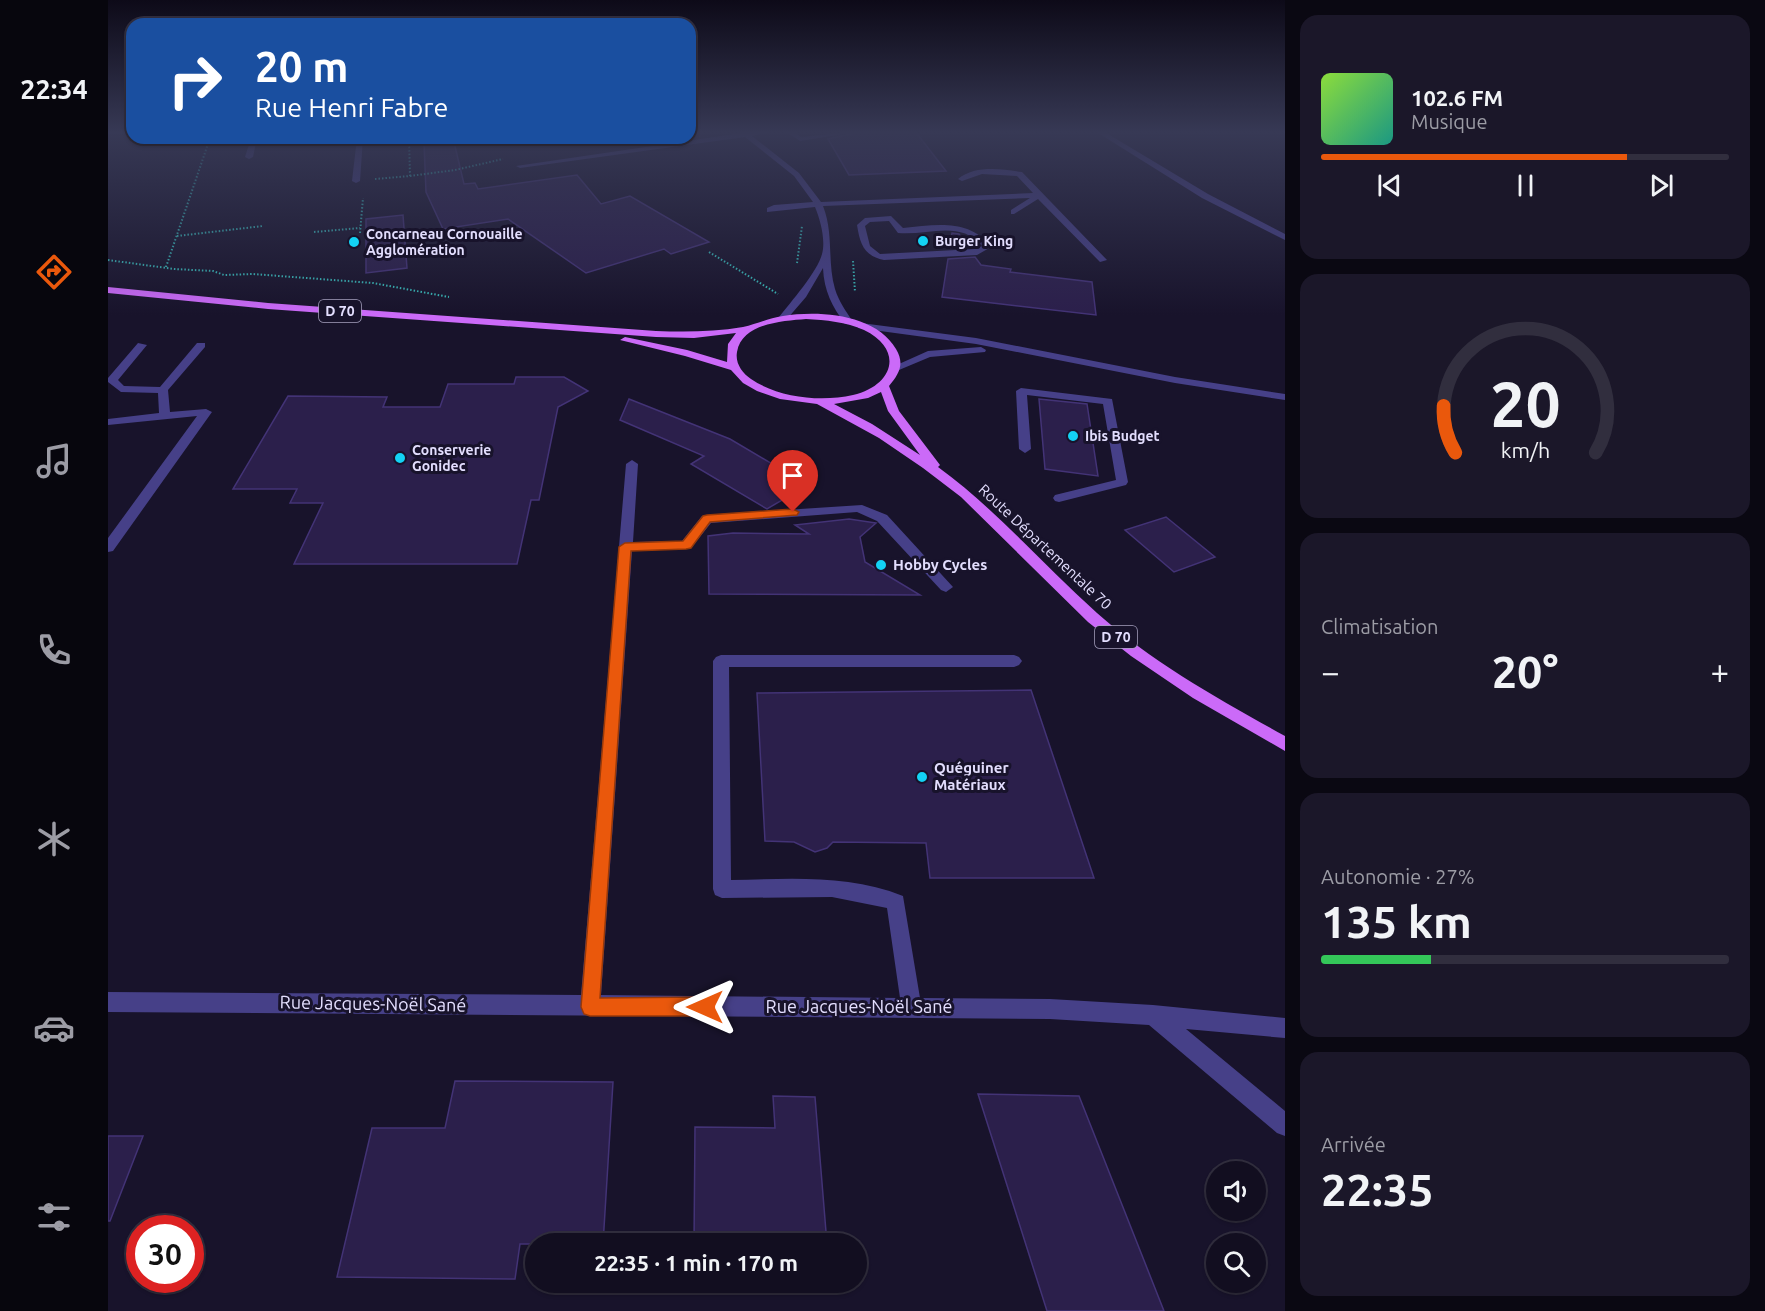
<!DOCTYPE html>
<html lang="fr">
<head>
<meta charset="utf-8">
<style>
  body { margin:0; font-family:Ubuntu,sans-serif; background:#1b1729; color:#f1f3f6; height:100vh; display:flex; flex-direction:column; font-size:22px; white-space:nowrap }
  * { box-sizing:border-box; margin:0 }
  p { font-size:20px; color:#9c9ca5 }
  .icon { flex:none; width:33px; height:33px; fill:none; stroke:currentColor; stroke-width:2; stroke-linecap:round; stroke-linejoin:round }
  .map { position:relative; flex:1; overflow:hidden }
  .side { display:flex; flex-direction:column; gap:15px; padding:15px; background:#0a0812; width:480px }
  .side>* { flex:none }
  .guide { position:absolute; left:18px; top:18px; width:570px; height:126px; border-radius:18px; box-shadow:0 2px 4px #0004,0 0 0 2px #312e3e; background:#1a4fa0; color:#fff; overflow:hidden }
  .fabs { position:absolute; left:1098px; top:1161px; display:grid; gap:12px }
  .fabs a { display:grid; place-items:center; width:60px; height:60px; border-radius:50%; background:#120e20; box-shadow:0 2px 4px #0004,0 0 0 2px #312e3e; font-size:30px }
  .speed { position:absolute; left:18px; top:1215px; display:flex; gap:12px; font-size:30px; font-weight:700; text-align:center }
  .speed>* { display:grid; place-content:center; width:78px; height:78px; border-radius:50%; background:#120e20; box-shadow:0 2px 4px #0004,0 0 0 2px #312e3e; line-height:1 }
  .speed .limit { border:9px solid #d22; background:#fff; color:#111 }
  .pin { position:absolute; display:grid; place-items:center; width:51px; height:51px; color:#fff; margin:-62px -26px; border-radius:50% 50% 50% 0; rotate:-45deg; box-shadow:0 0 6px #0007 }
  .pin .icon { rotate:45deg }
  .me { position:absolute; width:66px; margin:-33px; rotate:270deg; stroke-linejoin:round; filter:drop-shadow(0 0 4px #0008) }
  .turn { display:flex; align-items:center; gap:21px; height:126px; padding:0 30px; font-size:27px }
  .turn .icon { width:78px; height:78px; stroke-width:2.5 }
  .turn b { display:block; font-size:42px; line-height:51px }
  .big { font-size:45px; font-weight:700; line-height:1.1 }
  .side .widget { flex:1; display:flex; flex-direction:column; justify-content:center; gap:9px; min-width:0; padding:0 21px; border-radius:18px; background:#1b1729 }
  .side .dial { align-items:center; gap:0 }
  .dial svg { height:156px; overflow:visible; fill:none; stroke:#312e3e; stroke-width:7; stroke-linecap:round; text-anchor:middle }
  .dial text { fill:#f1f3f6; stroke:none }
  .song { display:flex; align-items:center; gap:18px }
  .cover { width:72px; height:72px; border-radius:9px; background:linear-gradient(135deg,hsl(90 70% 55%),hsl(170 70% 35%)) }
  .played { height:6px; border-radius:3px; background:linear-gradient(90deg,#ea580c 75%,#312e3e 75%) }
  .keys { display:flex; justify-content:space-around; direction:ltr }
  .heat { display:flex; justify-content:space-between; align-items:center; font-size:33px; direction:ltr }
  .charge { height:9px; border-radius:4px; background:linear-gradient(90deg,#34c759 27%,#312e3e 0) }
  .trip { position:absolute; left:417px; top:1233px; width:342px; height:60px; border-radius:30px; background:#120e20; box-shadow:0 2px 4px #0004,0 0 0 2px #312e3e; font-weight:700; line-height:60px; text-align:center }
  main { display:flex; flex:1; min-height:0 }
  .menu { display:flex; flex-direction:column; width:108px; justify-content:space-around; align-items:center; background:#07060d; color:#9c9ca5 }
  .menu .icon { width:42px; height:42px }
  .menu .active { color:#ea580c }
  .menu b { font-size:27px; color:#f1f3f6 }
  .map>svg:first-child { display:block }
</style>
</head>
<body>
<main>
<nav class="menu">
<b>22:34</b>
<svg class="icon active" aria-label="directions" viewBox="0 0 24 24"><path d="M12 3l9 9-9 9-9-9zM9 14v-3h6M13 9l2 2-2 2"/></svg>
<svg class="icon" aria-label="music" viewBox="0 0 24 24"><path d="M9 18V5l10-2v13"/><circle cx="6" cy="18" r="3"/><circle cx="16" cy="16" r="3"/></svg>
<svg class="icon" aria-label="phone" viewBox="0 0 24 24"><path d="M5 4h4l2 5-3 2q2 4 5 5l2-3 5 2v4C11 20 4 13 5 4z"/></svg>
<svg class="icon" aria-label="climate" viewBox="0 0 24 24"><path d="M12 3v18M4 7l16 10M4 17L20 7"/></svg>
<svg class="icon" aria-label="car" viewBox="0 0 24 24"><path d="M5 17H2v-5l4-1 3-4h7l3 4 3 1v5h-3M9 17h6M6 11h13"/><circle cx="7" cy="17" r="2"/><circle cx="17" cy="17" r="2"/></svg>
<svg class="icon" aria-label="filters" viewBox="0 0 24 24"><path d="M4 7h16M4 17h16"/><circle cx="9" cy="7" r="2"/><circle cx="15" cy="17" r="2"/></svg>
</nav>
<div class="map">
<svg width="1177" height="1311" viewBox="0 0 1177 1311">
  <rect width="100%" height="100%" fill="#18132b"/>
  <path fill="#2b1f4b" stroke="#433376" stroke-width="1.5" d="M 756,131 L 807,131 L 838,171 L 741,175 L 720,139 Z
    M 346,142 L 356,184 L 367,183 L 370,189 L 469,175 L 493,204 L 522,196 L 601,242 L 563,254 L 556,249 L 478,273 L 400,219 L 335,229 L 318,192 L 316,143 Z
    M 295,215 L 299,268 L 258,273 L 258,219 Z
    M 844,233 L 851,234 L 860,247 L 841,248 Z
    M 867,257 L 873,265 L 903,269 L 902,272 L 984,282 L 988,315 L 834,297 L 840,259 Z
    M 408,377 L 456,377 L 480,391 L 450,407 L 431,500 L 423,500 L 409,564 L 186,564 L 215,503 L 182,503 L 189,489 L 125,489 L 180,396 L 279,397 L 275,407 L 332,407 L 340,384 L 406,384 Z
    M 521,399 L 622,439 L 700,485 L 659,509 L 583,464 L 596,456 L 512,420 Z
    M 931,399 L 979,404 L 990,476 L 937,469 Z
    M 1058,517 L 1107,557 L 1066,572 L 1017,530 Z
    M 741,519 L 768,523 L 752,537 L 757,562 L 812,595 L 601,594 L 600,536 L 625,533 L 701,534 L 687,525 Z
    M 923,690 L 986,878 L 822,878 L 818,843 L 725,842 L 719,848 L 707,852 L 686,842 L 657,841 L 649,693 Z
    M 347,1081 L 505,1082 L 495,1244 L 412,1244 L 407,1279 L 229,1277 L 264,1128 L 337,1128 Z
    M 870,1094 L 971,1096 L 1056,1311 L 939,1311 Z
    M 665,1096 L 707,1097 L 719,1244 L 586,1244 L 587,1127 L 667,1128 Z
    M 0,1136 L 35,1136 L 2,1221 L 0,1221 Z"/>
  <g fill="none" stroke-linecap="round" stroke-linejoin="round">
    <path stroke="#37b9b8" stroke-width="2" stroke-dasharray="1.5 2" stroke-linecap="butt" d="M 302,176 L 347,170 L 395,159
      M 267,179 L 302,176 L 301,138
      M 206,232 L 252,228
      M 252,233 L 255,198
      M 69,236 L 155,226
      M 601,252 L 670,294
      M 0,260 L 66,269 L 105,271 L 116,275 L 145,274 L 265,283 L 341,297
      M 745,261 L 747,292
      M 689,263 L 694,226
      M 58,267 L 102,138"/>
    <path fill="#464088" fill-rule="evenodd" d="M 0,131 L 24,131 L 24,134 L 0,134 Z
      M 631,131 L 666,131 L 644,136 L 691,173 L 713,202 L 925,193 L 909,176 L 874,174 L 854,181 L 850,179 C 867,165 893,169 914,172 L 999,260 L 992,262 L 930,199 L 906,214 L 903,214 L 903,210 L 922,198 L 715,206 C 726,234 719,262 727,289 C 731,302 738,311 745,322 L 737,324 C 724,306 716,291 715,268 L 698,297 L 679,319 L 676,320 L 671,317 C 682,303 710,271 714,254 C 718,240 712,219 707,207 L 659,212 L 659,208 L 666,205 L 705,202 L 686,176 L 637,137 L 412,168 L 408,166 L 633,133 Z
      M 677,131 L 685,131 L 693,137 L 754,131 L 692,141 Z
      M 987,131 L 995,131 L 1100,194 L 1177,234 L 1177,240 L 1094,198 Z
      M 143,138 L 149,138 L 145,157 L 141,159 L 137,157 Z
      M 249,138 L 255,138 L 252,181 L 248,183 L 244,181 Z
      M 783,216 L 795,228 C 827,225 861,218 883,247 L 869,255 L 776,260 C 756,256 752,244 749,225 L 757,218 ZM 781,221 L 790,233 C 819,236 852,219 874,246 L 867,249 L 772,254 L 762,246 L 757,226 L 762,222 Z
      M 753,323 L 868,338 L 1067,377 L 1177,394 L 1177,400 L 1067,383 L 868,344 L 750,328 L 750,324 Z
      M 30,343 L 39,345 L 10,380 L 16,386 L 52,387 L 89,343 L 97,343 L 97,347 L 60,390 L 62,412 L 98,409 L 104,412 L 5,551 L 0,552 L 0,538 L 89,416 L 0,425 L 0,419 L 51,413 L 50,393 L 13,392 L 0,382 L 0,378 Z
      M 873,347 L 878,350 L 877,352 L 822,357 L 791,370 L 782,368 L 820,351 Z
      M 913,388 L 1004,399 L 1020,482 L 1018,485 L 951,502 L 947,501 L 945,498 L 947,495 L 1008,480 L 995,404 L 919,395 L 923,449 L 917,453 L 911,449 L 908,391 Z
      M 524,460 L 530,464 L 525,542 L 574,541 L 594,516 L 599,515 L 754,505 L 779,515 L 845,587 L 838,592 L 833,590 L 769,521 L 749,512 L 603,523 L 583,548 L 524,551 L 493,995 L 792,998 L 779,908 L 724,897 L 614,898 L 607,895 L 605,889 L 605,661 L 608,657 L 613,655 L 906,655 L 911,657 L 914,661 L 911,665 L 906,667 L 621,667 L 623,880 C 681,879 740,874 795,896 L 812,998 L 942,999 L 1045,1005 L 1177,1018 L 1177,1038 L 1078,1029 L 1177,1111 L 1177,1136 L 1169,1133 L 1041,1025 L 942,1019 L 0,1012 L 0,992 L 473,995 L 518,464 Z"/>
    <path fill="#cb6af8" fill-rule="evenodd" d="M 0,287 L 160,303 L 548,331 C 577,332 606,332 635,327 C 649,324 661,318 675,316 C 711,310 768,314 788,349 C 797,364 791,374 781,386 L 791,411 L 832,465 L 830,467 C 889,510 935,565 989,613 C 1045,663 1112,700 1177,736 L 1177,751 L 1085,698 L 1023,656 L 980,622 L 853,497 L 815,468 L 771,438 L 709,404 L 672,399 L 649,391 L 635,383 L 623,370 L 577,356 L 512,340 L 517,337 L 579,350 L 619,362 L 620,344 L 628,333 L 586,338 L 548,337 L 160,309 L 0,293 ZM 698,319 C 718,320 738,322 756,330 C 797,350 785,386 745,395 C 713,402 671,398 643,379 C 634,373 627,363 629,352 C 634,323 675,321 698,319 ZM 773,392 L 780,411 L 812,455 L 764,424 L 726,404 L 760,398 Z"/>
  </g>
  <linearGradient id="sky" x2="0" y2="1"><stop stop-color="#0d0a18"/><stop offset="0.42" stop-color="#373955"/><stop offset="1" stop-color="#373955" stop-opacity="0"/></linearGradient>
  <rect width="1177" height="315" fill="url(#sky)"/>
  <path fill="#ea580c" stroke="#983908" stroke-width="1.5" d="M 685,509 L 691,512 L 689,515 L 602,522 L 583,548 L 578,549 L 523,551 L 492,998 L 597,997 L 603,1000 L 606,1007 L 603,1013 L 597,1016 L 482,1016 L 476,1014 L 473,1007 L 511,547 L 517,543 L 575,541 L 595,516 L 599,515 Z"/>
  <g fill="#13d2f4" stroke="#18132b" stroke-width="2">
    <circle cx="815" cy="241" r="6"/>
    <circle cx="246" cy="242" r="6"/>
    <circle cx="965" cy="436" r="6"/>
    <circle cx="292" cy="458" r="6"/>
    <circle cx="773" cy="565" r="6"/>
    <circle cx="814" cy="777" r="6"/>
  </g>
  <g text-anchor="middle" stroke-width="6" stroke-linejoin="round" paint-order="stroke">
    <g font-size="14" font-weight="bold" fill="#e3defe" stroke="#18132b" text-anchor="start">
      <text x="258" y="239">Concarneau Cornouaille<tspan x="258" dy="16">Agglomération</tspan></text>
      <text x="827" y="246">Burger King</text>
      <text x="977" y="441">Ibis Budget</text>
      <text x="304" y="455">Conserverie<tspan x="304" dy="16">Gonidec</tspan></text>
    </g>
    <g fill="#18132b" stroke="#a6a1bf" stroke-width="1.5">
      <rect x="211" y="300" width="42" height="22" rx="4.5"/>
      <rect x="987" y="626" width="42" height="22" rx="4.5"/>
    </g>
    <g font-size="14" font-weight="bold" fill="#e3defe">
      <text x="232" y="316">D 70</text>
      <text x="1008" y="642">D 70</text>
    </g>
    <g font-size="15" fill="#e3defe" stroke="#18132b">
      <text transform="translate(937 547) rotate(43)" y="5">Route Départementale 70</text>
    </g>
    <g font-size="15" font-weight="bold" fill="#e3defe" stroke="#18132b" text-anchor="start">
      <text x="785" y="570">Hobby Cycles</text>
      <text x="826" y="773">Quéguiner<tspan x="826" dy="17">Matériaux</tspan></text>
    </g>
    <g font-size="18" fill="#e3defe" stroke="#18132b">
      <text transform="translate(265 1004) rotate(1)" y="6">Rue Jacques-Noël Sané</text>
      <text x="751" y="1013">Rue Jacques-Noël Sané</text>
    </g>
  </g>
</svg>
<div class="fabs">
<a><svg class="icon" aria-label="sound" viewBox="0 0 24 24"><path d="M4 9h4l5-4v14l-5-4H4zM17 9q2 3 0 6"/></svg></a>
<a><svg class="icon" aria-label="search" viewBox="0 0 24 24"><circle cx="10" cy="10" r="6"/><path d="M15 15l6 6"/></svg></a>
</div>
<div class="speed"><div class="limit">30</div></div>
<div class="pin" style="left:685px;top:512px;background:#d93025"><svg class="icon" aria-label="arrive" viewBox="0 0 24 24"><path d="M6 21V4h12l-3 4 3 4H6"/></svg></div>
<svg class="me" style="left:597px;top:1007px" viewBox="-20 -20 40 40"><path d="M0-17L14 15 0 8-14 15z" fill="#ea580c" stroke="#fff" stroke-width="4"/></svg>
<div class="trip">22:35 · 1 min · 170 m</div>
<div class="guide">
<div class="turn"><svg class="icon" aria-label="right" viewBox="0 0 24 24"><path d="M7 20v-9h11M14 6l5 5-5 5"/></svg><div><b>20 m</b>Rue Henri Fabre</div></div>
</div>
</div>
<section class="side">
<div class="widget">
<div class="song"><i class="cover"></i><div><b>102.6 FM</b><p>Musique</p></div></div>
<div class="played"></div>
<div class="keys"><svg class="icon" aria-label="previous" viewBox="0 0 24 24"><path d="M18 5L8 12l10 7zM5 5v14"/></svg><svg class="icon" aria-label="pause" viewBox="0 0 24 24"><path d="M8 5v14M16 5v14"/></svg><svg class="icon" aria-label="next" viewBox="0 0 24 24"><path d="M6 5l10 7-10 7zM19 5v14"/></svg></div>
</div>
<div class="widget dial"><svg viewBox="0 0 100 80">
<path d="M14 69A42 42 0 1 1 86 69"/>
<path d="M14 69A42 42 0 0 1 8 45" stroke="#ea580c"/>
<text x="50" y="56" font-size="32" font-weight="700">20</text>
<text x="50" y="72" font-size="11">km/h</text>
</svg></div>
<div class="widget"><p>Climatisation</p>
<div class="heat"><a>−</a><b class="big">20°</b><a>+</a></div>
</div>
<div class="widget"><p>Autonomie · 27%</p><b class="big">135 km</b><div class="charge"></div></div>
<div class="widget"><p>Arrivée</p><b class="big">22:35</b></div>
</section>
</main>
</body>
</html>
